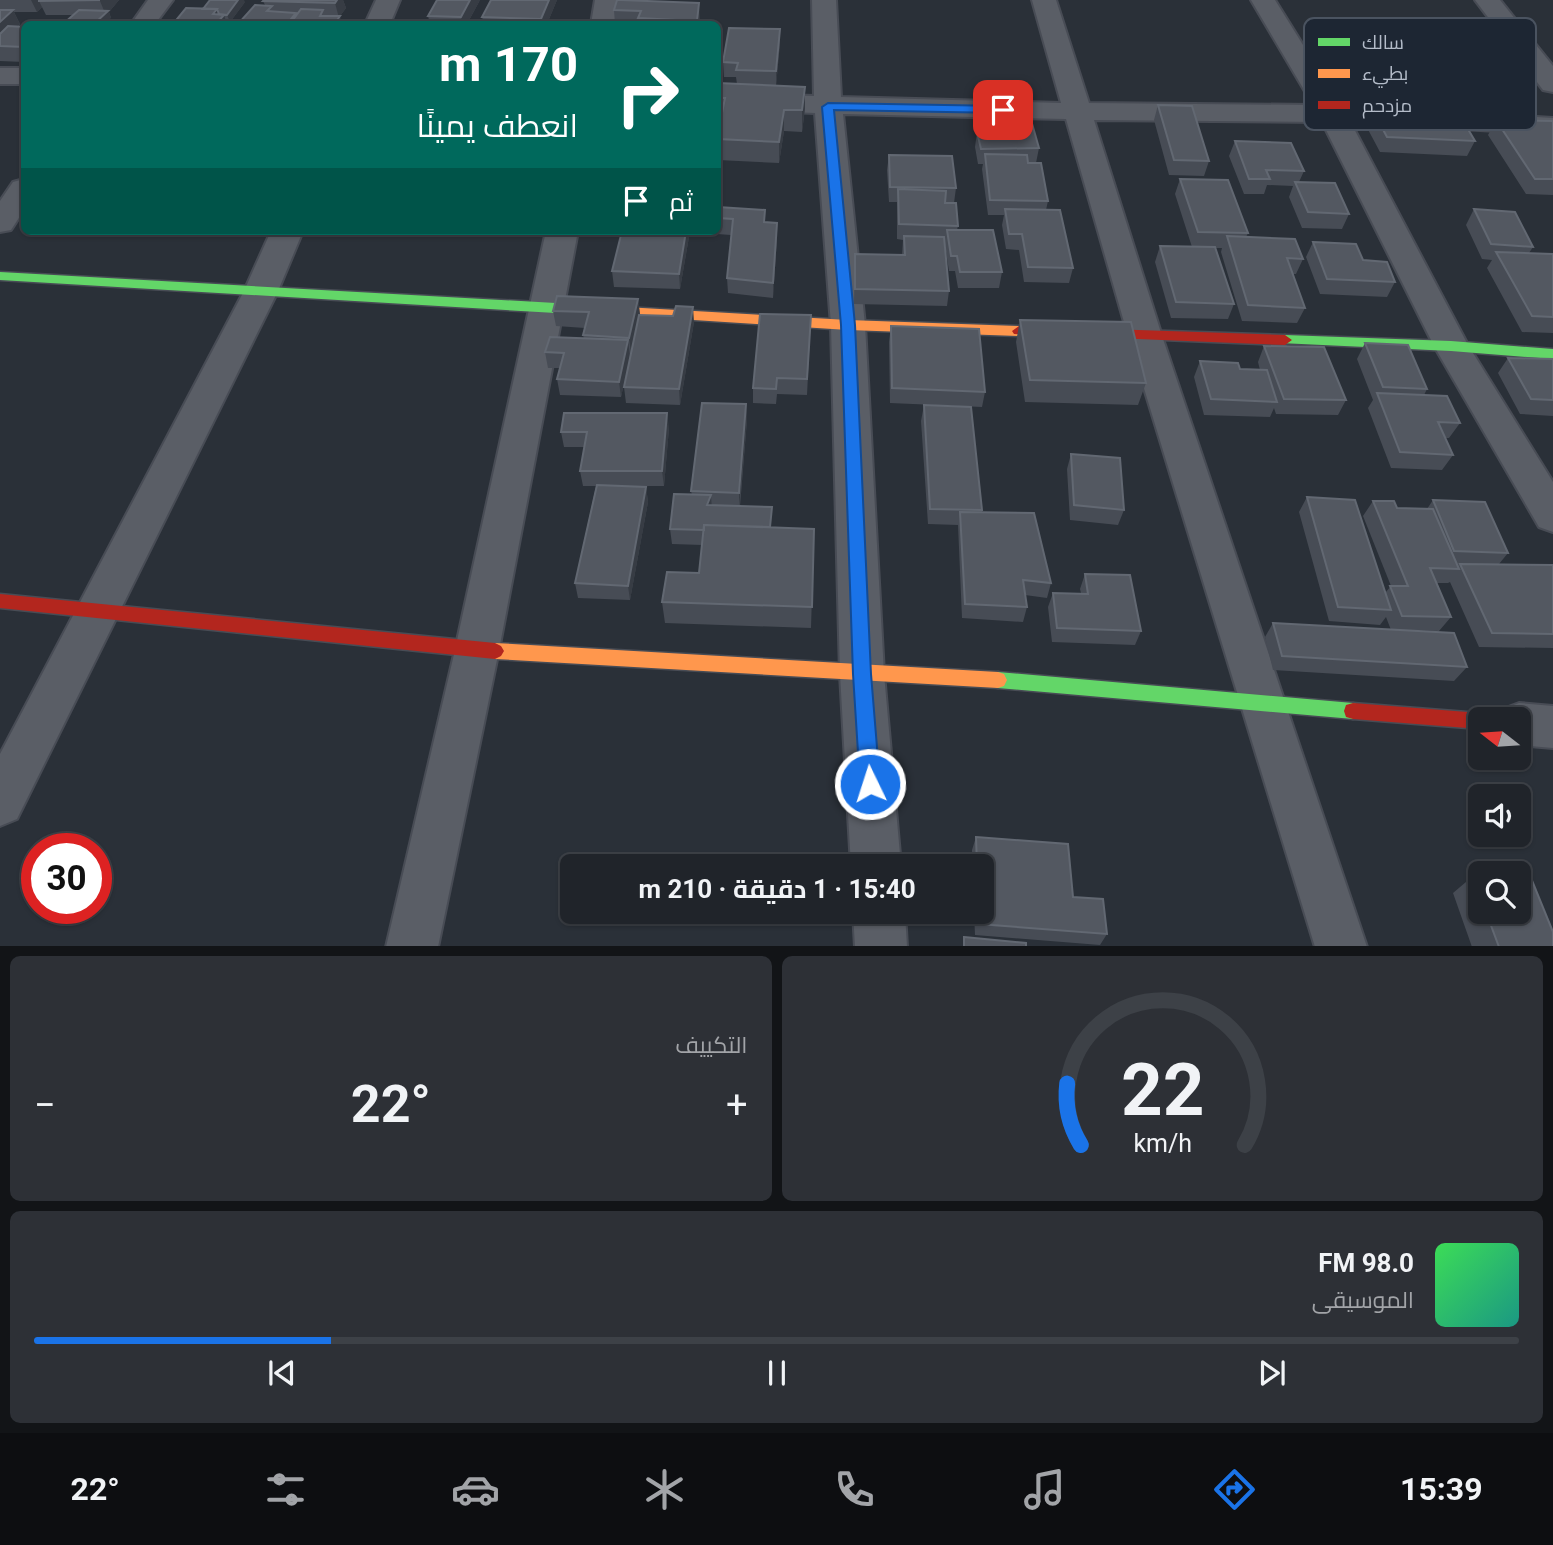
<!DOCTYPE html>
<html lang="ar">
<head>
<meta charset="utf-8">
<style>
  body { margin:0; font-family:Roboto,Cairo,sans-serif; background:#2d3036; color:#f1f3f6; direction:rtl; height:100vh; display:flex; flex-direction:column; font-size:26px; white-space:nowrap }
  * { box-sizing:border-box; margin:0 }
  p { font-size:23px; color:#a2a4a8 }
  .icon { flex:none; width:38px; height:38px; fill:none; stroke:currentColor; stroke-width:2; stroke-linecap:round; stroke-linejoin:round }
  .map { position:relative; height:946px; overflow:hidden; direction:ltr }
  .panel { display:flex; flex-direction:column; gap:10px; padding:10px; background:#121417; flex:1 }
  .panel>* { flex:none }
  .guide { position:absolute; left:21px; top:21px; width:700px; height:214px; border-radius:10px; box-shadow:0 2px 5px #0004,0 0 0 2px #3d4147; direction:rtl; background:#00695c; color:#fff; overflow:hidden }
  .needle { width:46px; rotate:287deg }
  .fabs { position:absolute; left:1468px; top:707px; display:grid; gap:14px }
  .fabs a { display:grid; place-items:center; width:63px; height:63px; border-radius:10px; background:#20242a; box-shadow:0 2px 5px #0004,0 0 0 2px #3d4147; font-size:35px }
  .speed { position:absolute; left:21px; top:833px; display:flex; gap:14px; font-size:35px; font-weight:700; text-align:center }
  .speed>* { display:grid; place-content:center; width:91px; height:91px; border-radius:50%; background:#20242a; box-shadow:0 2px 5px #0004,0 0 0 2px #3d4147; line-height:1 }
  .speed .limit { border:10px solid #d22; background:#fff; color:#111 }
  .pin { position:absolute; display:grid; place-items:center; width:60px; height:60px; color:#fff; margin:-30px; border-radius:14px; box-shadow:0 4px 10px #0006 }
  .me { position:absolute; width:77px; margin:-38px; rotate:356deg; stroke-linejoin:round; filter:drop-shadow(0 0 5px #0008) }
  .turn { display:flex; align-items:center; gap:24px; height:147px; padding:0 28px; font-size:32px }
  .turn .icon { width:91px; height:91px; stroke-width:2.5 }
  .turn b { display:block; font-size:49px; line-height:60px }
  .then { display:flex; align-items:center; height:66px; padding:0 28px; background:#0003; gap:14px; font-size:26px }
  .big { font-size:52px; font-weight:700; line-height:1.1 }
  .panel .widget { flex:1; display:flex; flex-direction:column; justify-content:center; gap:10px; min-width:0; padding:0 24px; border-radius:10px; background:#2d3036 }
  .panel .dial { align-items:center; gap:0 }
  .dial svg { height:182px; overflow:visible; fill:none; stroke:#3d4147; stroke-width:7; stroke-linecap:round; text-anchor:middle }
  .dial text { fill:#f1f3f6; stroke:none }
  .song { display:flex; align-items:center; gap:21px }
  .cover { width:84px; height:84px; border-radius:10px; background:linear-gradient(135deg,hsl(130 70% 55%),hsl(170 70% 35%)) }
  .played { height:7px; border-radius:4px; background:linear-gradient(90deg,#1a73e8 20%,#3d4147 20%) }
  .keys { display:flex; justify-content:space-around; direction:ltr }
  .heat { display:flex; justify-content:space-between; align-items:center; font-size:38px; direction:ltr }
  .panel .tiles { flex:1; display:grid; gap:10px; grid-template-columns:1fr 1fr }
  .widget:last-child { grid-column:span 2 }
  .trip { position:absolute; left:560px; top:854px; width:434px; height:70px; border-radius:10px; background:#20242a; box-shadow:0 2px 5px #0004,0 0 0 2px #3d4147; font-weight:700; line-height:70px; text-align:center; direction:rtl }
  .tabs { display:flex; height:112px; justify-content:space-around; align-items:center; background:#0d0e11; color:#a2a4a8 }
  .tabs .icon { width:49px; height:49px }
  .tabs .current { color:#1a73e8 }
  .tabs b { font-size:32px; color:#f1f3f6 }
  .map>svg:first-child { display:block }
</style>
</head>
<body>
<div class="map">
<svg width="1553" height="947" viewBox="0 0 1553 947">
  <rect width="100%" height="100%" fill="#2a3038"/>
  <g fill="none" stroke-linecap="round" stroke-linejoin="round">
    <g stroke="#484c55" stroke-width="4">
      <path id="street" d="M 148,0 L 173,0 L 155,24 L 131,24 Z
        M 376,0 L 400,0 L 390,24 L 365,24 Z
        M 595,0 L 619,0 L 615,24 L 591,24 Z
        M 812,0 L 836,0 L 841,97 L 1061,103 L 1032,0 L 1056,0 L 1089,103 L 1313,105 L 1251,0 L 1275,0 L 1341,106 L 1553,118 L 1553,134 L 1351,123 L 1468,345 L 1553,482 L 1553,532 L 1539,527 L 1434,346 L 1322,122 L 1094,120 L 1162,336 L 1367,947 L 1315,947 L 1128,336 L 1066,119 L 843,114 L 865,325 L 884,674 L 901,866 L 851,866 L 840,674 L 831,325 L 815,113 L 718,109 L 718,93 L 814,96 Z
        M 1475,0 L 1500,0 L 1553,66 L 1553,92 L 1543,90 Z
        M 0,68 L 24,68 L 24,84 L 0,84 Z
        M 24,179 L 24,210 L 11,230 L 0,232 L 0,201 L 13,182 Z
        M 271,231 L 303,231 L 278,291 L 17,819 L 0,826 L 0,754 L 244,291 Z
        M 546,231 L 578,231 L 499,650 L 438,947 L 386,947 L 455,650 Z
        M 1519,703 L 1553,706 L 1553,748 L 1519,745 L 1519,719 L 1498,719 L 1503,709 Z
        M 853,912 L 905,912 L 907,947 L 855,947 Z"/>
    </g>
    <g stroke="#484c55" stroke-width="3">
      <path id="fast" d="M 0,272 L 573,304 L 580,309 L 573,314 L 0,280 Z
        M 1285,335 L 1451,341 L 1553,349 L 1553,359 L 1451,351 L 1280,343 L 1278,340 Z
        M 998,672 L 1353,703 L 1360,705 L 1362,711 L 1360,717 L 1353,719 L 998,688 L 992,686 L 989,680 L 992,674 Z"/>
    </g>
    <g stroke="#484c55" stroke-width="3">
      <path id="slow" d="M 573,304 L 848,320 L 1019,326 L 1026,331 L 1019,336 L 848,330 L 568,312 L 566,309 L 568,306 Z
        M 495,643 L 998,672 L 1004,674 L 1007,680 L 1004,686 L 998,688 L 495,659 L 489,656 L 486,651 L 489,646 Z"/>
    </g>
    <g stroke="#484c55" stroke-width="3">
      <path id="jam" d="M 1019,326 L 1285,335 L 1292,340 L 1285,345 L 1014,334 L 1012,331 Z
        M 0,594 L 495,643 L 501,646 L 504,651 L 501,656 L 495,659 L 0,608 Z
        M 1353,703 L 1480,713 L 1487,715 L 1489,719 L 1480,719 L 1480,729 L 1353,719 L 1346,717 L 1344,711 L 1346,705 Z"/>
    </g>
    <use href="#street" fill="#5a5e66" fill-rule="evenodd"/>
    <use href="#fast" fill="#63d668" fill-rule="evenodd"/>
    <use href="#slow" fill="#ff974d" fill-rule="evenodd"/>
    <use href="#jam" fill="#b3261e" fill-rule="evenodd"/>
  </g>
  <path fill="#474c55" d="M 0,0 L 119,0 L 109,12 L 111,18 L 73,15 L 46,15 L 42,7 L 37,12 L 14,12 L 20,24 L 18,27 L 24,27 L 24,62 L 0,61 Z
    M 343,0 L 346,8 L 340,16 L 238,24 L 265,5 L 263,1 Z
    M 480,0 L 467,24 L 430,24 L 428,16 Z
    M 491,0 L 557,0 L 547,24 L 484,24 L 482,17 Z
    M 617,0 L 700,18 L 699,24 L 615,24 L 614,10 Z
    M 245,2 L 230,22 L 227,22 L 227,24 L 173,24 Z
    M 780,43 L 776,86 L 805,87 L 805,108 L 802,132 L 784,131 L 779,163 L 718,160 L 718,133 L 720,119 L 718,119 L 718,83 L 737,84 L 736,77 L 724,77 L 723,62 Z
    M 984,100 L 1039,148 L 1036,163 L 1048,201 L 1046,210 L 1073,268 L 1069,283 L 1024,282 L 1019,250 L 1006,249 L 1002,225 L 1004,215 L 988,215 L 982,169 L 983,164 L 978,164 L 975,147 L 977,132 L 986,132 L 982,115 Z
    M 1158,105 L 1209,161 L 1204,176 L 1169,175 L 1154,120 Z
    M 1371,107 L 1475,141 L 1467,156 L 1380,152 L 1364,122 Z
    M 1496,120 L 1553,121 L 1553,195 L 1526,194 L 1488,135 Z
    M 1235,141 L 1304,171 L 1299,182 L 1349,214 L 1342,229 L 1302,228 L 1289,197 L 1293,186 L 1267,185 L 1264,194 L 1244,194 L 1229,156 Z
    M 889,155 L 956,188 L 954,203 L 958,226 L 957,230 L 1002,272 L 999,288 L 958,288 L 955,271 L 949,271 L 945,245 L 945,241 L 944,241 L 949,291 L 947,306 L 854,304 L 855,254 L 902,255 L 903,240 L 897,239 L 897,202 L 889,202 L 887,170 Z
    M 1180,179 L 1248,233 L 1246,237 L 1303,259 L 1296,274 L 1293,274 L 1305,308 L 1297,323 L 1242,321 L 1221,252 L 1222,248 L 1215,248 L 1234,304 L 1228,319 L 1171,318 L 1155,262 L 1160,246 L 1192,247 L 1175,194 Z
    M 718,207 L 765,222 L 777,238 L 773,298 L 728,293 L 727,278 L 731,235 L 717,234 Z
    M 1474,209 L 1533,247 L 1529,253 L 1553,254 L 1553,333 L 1522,332 L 1487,268 L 1492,260 L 1482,259 L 1466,225 Z
    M 690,231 L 680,289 L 614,287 L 612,271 Z
    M 1313,242 L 1363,260 L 1395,282 L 1387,297 L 1320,294 L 1306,257 Z
    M 638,299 L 640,315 L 694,322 L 680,405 L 626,403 L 624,387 L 631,353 L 630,353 L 630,356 L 621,397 L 560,395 L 557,379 L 560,368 L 548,368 L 545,352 L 584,339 L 583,335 L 585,328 L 556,326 L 553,311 Z
    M 811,315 L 807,395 L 777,394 L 776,404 L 753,403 L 753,388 Z
    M 1020,320 L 1146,383 L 1138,405 L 1025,402 L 1016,342 Z
    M 891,326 L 985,392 L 982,407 L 890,403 L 889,342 Z
    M 1365,343 L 1427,389 L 1424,395 L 1460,423 L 1449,438 L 1445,438 L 1453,455 L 1442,470 L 1391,468 L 1368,408 L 1373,400 L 1357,359 Z
    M 1264,346 L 1346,400 L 1338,415 L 1276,414 L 1274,408 L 1270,417 L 1204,415 L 1194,377 L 1200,361 L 1240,369 L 1260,370 L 1258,362 Z
    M 1508,358 L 1553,359 L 1553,416 L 1520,414 L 1498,373 Z
    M 746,404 L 747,420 L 740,506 L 771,527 L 814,529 L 811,628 L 665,623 L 662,602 L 699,573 L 702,545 L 672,544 L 670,529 L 692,495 L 691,491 Z
    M 924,405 L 982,510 L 982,513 L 1051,583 L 1047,598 L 1025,595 L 1027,607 L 1023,622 L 962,618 L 958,525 L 928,524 L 921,421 Z
    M 669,428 L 664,486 L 618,486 L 646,487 L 648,502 L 630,600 L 578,598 L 575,583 L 596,486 L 583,486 L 580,471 L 584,447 L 564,447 L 561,432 Z
    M 1071,454 L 1124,510 L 1118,525 L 1070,520 L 1067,469 Z
    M 1307,497 L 1385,593 L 1391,586 L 1363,516 L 1373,501 L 1397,508 L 1427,509 L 1433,500 L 1508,553 L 1499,564 L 1553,565 L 1553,648 L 1479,647 L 1450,582 L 1448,583 L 1437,583 L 1451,617 L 1439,631 L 1400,630 L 1467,667 L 1454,681 L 1273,670 L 1265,637 L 1273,623 L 1391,630 L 1386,617 L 1380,625 L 1329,621 L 1299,512 Z
    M 1085,574 L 1141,631 L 1135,645 L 1052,642 L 1048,607 L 1053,593 L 1081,593 L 1080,589 Z
    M 976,837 L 1073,897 L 1107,934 L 1100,945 L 975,935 L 974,912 L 982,912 L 982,866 L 972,866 L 972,850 Z
    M 1473,876 L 1480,876 L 1480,912 L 1519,912 L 1553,947 L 1472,947 L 1453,893 Z"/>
  <path fill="#373c44" d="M 31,0 L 49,0 L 39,1 L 42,7 L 37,12 Z
    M 100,0 L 119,0 L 109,12 L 111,18 L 105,24 L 94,24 L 105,13 L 100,1 Z
    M 238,0 L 244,0 L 245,2 L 230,22 L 227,15 Z
    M 337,0 L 343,0 L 346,8 L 340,16 L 342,24 L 334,24 L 339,18 L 335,3 Z
    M 470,0 L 480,0 L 467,24 L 462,24 L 461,17 Z
    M 549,0 L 557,0 L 547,24 L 541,24 L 541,19 Z
    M 699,3 L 700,18 L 699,24 L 697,24 Z
    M 217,9 L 224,15 L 227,24 L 216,24 L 213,14 Z
    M 13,10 L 20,24 L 0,44 L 0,22 Z
    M 780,29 L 780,43 L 776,86 L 776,71 Z
    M 805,87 L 805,108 L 802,132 L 802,110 Z
    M 784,110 L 784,131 L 779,163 L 779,142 Z
    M 777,223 L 777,238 L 773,298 L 773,283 Z
    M 686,231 L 690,231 L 680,289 L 679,274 Z
    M 638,299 L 640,315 L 631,353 L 629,338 Z
    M 693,307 L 694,322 L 680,405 L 679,389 Z
    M 628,340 L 630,356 L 621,397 L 619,382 Z
    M 746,404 L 747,420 L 739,508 L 739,493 Z
    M 667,413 L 669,428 L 664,486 L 662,471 Z
    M 646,487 L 648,502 L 630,600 L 628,586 Z
    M 711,495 L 712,511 L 707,505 Z"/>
  <path fill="#535861" stroke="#626872" stroke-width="2" d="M 39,0 L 100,0 L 39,1 Z
    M 210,0 L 238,0 L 227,15 L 219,14 L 217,9 L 203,9 Z
    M 264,0 L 337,0 L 335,3 L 263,1 Z
    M 437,0 L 470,0 L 461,17 L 428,16 Z
    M 491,0 L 549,0 L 541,19 L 482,17 Z
    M 617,0 L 621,0 L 699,3 L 697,21 L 638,18 L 641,11 L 614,10 Z
    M 255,5 L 272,6 L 267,11 L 296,13 L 287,24 L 238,24 Z
    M 186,8 L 217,9 L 213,14 L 224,15 L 216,24 L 173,24 Z
    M 301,9 L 323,10 L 320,16 L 340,16 L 334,24 L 290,24 Z
    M 0,10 L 13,10 L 0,22 Z
    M 79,10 L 108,11 L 94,24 L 63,24 Z
    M 8,26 L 24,27 L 24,47 L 0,46 L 0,34 Z
    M 729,28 L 780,29 L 776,71 L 736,70 L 738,63 L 723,62 Z
    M 718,83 L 805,87 L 802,110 L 784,110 L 779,142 L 718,139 L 718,133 L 725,98 L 718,98 Z
    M 1025,99 L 1039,148 L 981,149 L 977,132 L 992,132 L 984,100 Z
    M 1158,105 L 1192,106 L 1209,161 L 1174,160 Z
    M 1371,107 L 1456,109 L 1475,141 L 1387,137 Z
    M 1496,120 L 1553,121 L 1553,179 L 1535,179 Z
    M 1235,141 L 1291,143 L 1304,171 L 1266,170 L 1270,179 L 1249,179 Z
    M 985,154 L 1027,155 L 1028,163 L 1041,163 L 1048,201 L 990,200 Z
    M 889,155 L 952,156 L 956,188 L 890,187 Z
    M 1180,179 L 1228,180 L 1248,233 L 1198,232 Z
    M 1295,182 L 1335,183 L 1349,214 L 1308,212 Z
    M 898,189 L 946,191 L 945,203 L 956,203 L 958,226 L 899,224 Z
    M 718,207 L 765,210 L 764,222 L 777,223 L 773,283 L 727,278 L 733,219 L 718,218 Z
    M 1005,209 L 1060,210 L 1073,268 L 1028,267 L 1022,234 L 1009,234 Z
    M 1474,209 L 1515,212 L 1533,247 L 1491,244 Z
    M 947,230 L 993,230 L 1002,272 L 960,272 L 957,256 L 951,256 Z
    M 622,231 L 686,231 L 679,274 L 612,271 Z
    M 904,236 L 944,237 L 949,291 L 855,289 L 855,254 L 905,255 Z
    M 1227,236 L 1295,239 L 1303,259 L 1287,258 L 1305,308 L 1248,305 Z
    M 1313,242 L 1356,244 L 1363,260 L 1387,262 L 1395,282 L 1327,279 Z
    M 1160,246 L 1215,247 L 1234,304 L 1176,302 Z
    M 1496,252 L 1553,254 L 1553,317 L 1532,316 Z
    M 557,296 L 638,299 L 629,338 L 583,335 L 589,312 L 553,311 Z
    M 676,306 L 693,307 L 679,389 L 624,387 L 639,315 L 673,316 Z
    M 760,314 L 811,315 L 807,379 L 777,378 L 776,389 L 753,388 Z
    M 1020,320 L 1131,322 L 1146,383 L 1030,380 Z
    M 891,326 L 979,329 L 985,392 L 892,388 Z
    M 550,337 L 628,340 L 619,382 L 557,379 L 564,353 L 545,352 Z
    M 1365,343 L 1408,345 L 1427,389 L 1383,387 Z
    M 1264,346 L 1324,347 L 1346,400 L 1284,399 Z
    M 1508,358 L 1553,359 L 1553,400 L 1531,399 Z
    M 1200,361 L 1238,363 L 1240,369 L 1267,370 L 1277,402 L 1211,399 Z
    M 1377,393 L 1447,396 L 1460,423 L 1438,422 L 1453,455 L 1400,452 Z
    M 702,403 L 746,404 L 739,493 L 691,491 Z
    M 924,405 L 971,407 L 982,510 L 930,509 Z
    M 564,413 L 667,413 L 662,471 L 580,471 L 587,432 L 561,432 Z
    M 1071,454 L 1120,458 L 1124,510 L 1074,505 Z
    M 597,485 L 646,487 L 628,586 L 575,583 Z
    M 674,494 L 711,495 L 707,505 L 772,507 L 770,527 L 704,525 L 704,530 L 670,529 Z
    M 1307,497 L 1355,500 L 1391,610 L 1338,607 Z
    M 1433,500 L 1485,502 L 1508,553 L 1454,551 Z
    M 1373,501 L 1394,501 L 1397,508 L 1433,509 L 1459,569 L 1430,568 L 1451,617 L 1402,616 L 1390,586 L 1408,586 Z
    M 960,512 L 1034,513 L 1051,583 L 1023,580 L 1027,607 L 965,604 Z
    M 704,525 L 814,529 L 812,607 L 662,602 L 667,572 L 699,573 Z
    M 1460,564 L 1553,565 L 1553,634 L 1492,633 Z
    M 1085,574 L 1130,575 L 1141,631 L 1057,628 L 1053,593 L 1088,594 Z
    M 1273,623 L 1454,633 L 1467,667 L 1282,656 Z
    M 976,837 L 1068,844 L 1073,897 L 1103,899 L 1107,934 L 979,924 L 979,912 L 982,912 L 982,866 L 977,866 Z
    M 1473,876 L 1480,876 L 1480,897 Z
    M 1519,877 L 1531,878 L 1553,932 L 1553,947 L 1499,947 L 1486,912 L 1519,912 Z
    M 964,937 L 1026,943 L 1026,947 L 964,947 Z"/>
  <path fill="#1a73e8" stroke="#114b97" stroke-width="2" d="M 828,103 L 1003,106 L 1009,110 L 1003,113 L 834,110 L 855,325 L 871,674 L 880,784 L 877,790 L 870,793 L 863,790 L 860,784 L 853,674 L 841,325 L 822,107 Z"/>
  <rect x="1304" y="18" width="232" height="112" rx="10" fill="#1d2633" stroke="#4a5360" stroke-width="2"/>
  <rect x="1318" y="38" width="32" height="8" fill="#63d668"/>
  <rect x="1318" y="69" width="32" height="9" fill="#ff974d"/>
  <rect x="1318" y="101" width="32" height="8" fill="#b3261e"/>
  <g font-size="19" fill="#b4bcc9">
    <text x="1362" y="49">سالك</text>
    <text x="1362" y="80">بطيء</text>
    <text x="1362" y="112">مزدحم</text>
  </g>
</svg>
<div class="fabs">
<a><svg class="needle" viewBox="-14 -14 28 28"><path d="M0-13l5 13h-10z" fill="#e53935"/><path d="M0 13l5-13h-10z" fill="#a2a4a8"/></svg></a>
<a><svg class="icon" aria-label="sound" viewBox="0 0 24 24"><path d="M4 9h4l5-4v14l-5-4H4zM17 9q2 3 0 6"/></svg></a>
<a><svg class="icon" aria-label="search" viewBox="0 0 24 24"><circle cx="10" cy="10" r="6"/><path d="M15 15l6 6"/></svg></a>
</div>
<div class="speed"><div class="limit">30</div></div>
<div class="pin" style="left:1003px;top:110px;background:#d93025"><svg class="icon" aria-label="arrive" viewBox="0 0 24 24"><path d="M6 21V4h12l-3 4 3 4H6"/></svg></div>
<svg class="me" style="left:870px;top:784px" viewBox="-20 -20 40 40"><circle r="17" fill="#1a73e8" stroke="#fff" stroke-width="3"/><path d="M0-11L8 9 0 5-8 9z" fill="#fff"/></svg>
<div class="trip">15:40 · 1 دقيقة · 210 m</div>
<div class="guide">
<div class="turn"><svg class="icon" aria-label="right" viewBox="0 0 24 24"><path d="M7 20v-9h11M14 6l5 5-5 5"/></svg><div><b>170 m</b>انعطف يمينًا</div></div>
<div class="then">ثم<svg class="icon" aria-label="arrive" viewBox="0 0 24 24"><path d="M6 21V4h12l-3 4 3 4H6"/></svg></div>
</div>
</div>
<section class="panel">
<div class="tiles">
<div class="widget dial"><svg viewBox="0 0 100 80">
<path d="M14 69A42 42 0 1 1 86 69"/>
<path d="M14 69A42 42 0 0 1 8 42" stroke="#1a73e8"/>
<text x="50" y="56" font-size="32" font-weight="700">22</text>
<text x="50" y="72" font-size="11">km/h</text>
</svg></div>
<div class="widget"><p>التكييف</p>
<div class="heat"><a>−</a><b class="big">22°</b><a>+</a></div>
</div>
<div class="widget">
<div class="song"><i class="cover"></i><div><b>98.0 FM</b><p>الموسيقى</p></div></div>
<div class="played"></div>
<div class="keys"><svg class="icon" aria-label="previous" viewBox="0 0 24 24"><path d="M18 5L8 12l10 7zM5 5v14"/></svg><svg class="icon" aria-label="pause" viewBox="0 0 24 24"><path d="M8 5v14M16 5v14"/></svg><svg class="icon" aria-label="next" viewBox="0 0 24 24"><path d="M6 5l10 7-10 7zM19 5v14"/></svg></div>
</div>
</div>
</section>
<nav class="tabs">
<b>15:39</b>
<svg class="icon current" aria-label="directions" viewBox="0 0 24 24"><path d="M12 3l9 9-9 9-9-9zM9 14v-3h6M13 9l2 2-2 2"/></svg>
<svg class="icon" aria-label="music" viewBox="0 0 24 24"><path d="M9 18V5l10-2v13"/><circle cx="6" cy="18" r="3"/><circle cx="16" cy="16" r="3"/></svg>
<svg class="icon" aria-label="phone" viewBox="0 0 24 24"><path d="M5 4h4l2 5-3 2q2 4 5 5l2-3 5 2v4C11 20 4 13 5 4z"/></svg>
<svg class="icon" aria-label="climate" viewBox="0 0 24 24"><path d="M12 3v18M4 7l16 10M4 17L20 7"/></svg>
<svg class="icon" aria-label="car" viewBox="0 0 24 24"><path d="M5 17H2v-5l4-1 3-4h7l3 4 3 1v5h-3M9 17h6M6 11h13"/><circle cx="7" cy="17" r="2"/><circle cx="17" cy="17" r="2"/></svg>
<svg class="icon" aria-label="filters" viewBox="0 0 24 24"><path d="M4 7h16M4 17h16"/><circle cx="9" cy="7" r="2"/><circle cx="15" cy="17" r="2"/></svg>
<b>22°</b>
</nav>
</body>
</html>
